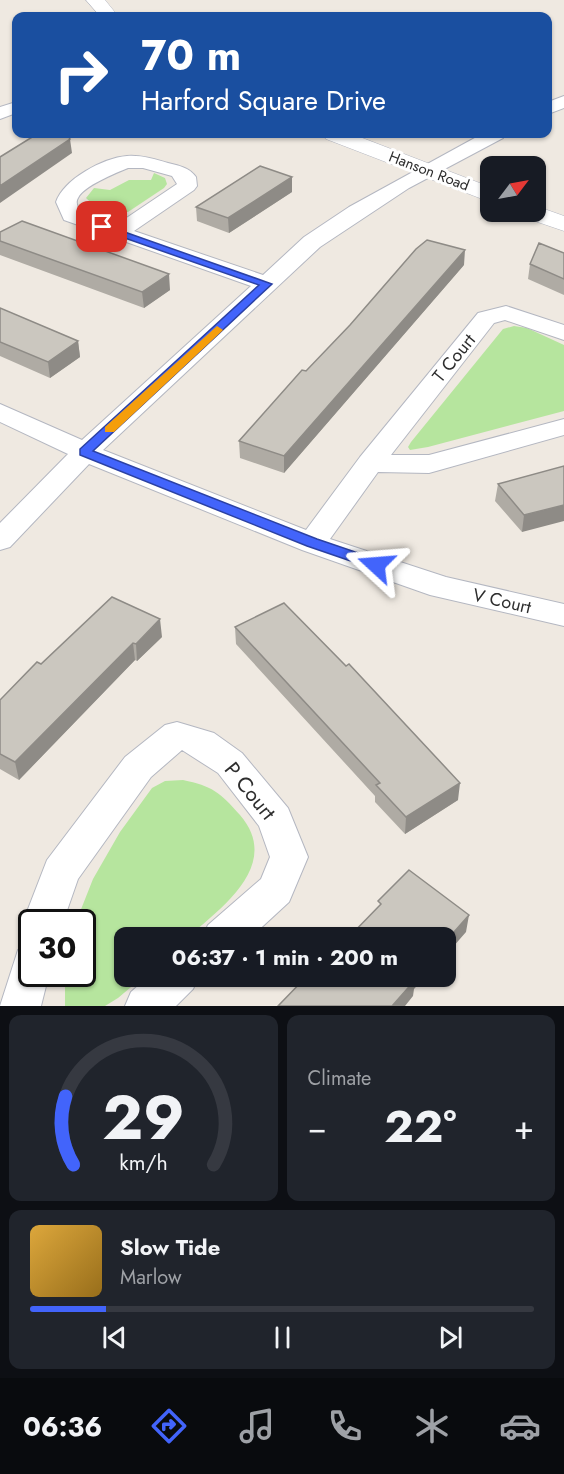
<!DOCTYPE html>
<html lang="en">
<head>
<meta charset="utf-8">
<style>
  body { margin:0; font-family:Jost,sans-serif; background:#20242c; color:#f1f3f6; height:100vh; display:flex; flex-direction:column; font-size:22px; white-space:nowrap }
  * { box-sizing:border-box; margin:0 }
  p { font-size:20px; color:#9ea1a6 }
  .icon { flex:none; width:33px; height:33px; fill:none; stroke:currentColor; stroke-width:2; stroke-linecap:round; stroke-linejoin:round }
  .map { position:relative; height:1006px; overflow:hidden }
  .sheet { display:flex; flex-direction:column; gap:9px; padding:9px; background:#0d0f14; flex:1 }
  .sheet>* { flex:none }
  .hud { position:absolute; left:12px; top:12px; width:540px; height:126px; border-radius:12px; box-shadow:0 2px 4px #0004; background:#1a4fa0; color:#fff; overflow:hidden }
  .needle { width:39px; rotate:58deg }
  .controls { position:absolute; left:480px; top:156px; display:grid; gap:12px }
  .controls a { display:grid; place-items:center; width:66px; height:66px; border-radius:12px; background:#171b24; box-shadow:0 2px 4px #0004; font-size:30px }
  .speed { position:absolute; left:18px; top:909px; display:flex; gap:12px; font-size:30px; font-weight:700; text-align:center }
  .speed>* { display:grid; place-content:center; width:78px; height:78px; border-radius:50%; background:#171b24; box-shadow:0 2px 4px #0004; line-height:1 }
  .speed .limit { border:3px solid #111; border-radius:9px; background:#fff; color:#111 }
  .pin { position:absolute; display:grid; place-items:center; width:51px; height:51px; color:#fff; margin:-26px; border-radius:12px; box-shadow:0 3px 9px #0006 }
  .me { position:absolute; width:66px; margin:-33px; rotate:289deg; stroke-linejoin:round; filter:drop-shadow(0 0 4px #0008) }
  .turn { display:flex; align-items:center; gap:21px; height:126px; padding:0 30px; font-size:27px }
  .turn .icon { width:78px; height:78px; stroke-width:2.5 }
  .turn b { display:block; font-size:42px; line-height:51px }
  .big { font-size:45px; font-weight:700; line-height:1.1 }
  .sheet .tile { flex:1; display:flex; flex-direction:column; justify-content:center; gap:9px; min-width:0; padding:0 21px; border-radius:12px; background:#20242c }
  .sheet .dial { align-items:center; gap:0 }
  .dial svg { height:156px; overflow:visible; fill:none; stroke:#363941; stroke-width:7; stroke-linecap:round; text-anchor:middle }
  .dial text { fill:#f1f3f6; stroke:none }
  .song { display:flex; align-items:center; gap:18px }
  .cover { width:72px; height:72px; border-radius:9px; background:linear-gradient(135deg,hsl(40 70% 55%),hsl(40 70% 35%)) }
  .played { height:6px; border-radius:3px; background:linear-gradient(90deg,#4264fb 15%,#363941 15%) }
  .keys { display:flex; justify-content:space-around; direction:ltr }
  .heat { display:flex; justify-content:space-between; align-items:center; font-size:33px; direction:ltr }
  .sheet .tiles { flex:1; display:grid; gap:9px; grid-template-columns:1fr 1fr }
  .tile:last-child { grid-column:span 2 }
  .trip { position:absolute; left:114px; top:927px; width:342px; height:60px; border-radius:12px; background:#171b24; box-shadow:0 2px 4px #0004; font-weight:700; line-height:60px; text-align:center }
  .tabs { display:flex; height:96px; justify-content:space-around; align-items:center; background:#090b0e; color:#9ea1a6 }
  .tabs .icon { width:42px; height:42px }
  .tabs .selected { color:#4264fb }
  .tabs b { font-size:27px; color:#f1f3f6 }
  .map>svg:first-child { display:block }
</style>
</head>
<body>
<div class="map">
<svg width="564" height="1006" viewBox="0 0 564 1006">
  <rect width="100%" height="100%" fill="#efe9e1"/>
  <path fill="#b6e59e" d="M 154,173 L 165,178 L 167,184 L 164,188 L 128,212 L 100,211 L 86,198 L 94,188 L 110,190 L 129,180 L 151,180 Z
    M 514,326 L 527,328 L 564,345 L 564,411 L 428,447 L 410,450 L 408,447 L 411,442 L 503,329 Z
    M 183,780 C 212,786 220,792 240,815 C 282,864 223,907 188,937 L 124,938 L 124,976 L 143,977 L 118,998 L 105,1006 L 65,1006 L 65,974 L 82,974 L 82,922 L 76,922 L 93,879 L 120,832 L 152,788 L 165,781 Z"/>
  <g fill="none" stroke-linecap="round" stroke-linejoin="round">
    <g stroke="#b4b7c1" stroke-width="2">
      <path id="minor" d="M 564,96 L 564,108 L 548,114 L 548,102 Z
        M 16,102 L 16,113 L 0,119 L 0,107 Z
        M 482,134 L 505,134 L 503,138 L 409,188 L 320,247 L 103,450 L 306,530 L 360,457 L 478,313 L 506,306 L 564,325 L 564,340 L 505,320 L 494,323 L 391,455 L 429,455 L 564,419 L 564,435 L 429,473 L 378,472 L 330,539 L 446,577 L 564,604 L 564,626 L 430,595 L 302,550 L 89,464 L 10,547 L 0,550 L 0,523 L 68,454 L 0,422 L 0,404 L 82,440 L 251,286 L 64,220 L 56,202 C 64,179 103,158 127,156 C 141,155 154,159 168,163 C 179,166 189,167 196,177 L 197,186 L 194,190 L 134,231 L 263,275 L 304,237 L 349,207 ZM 128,168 L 143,168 L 172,176 L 177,184 L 116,225 L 80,212 C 78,207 75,203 78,198 C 83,186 116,173 128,168 Z
        M 177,722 L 214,733 L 242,753 L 288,808 L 308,857 L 289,902 L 250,938 L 202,938 L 208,925 L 261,879 L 270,857 L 259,826 L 218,773 L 182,750 L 151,777 L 78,879 L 63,922 L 32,922 L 32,935 L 29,934 L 23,922 L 47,860 L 125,757 L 165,725 Z
        M 32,945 L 32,974 L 49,974 L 41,1006 L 0,1006 L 18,950 Z
        M 149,976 L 199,976 L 193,989 L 176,1006 L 125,1006 L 131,992 Z"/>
    </g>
    <g stroke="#b4b7c1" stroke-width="1">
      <path id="tertiary" d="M 86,0 L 105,0 L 118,16 L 100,16 Z
        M 323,134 L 352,134 L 490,187 L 490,202 L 326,139 Z
        M 536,206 L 564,216 L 564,231 L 523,217 L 520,212 L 536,212 Z"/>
    </g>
    <use href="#minor" fill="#fff" fill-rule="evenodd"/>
    <use href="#tertiary" fill="#fff" fill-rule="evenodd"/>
  </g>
  <path fill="#afaba4" d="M 292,192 L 229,233 L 197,221 L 196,207 Z
    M 0,232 L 170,290 L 144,308 L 0,255 Z
    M 564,253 L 564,295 L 528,279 L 530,264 Z
    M 464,265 L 284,473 L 240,458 L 239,441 L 306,371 Z
    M 0,308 L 78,341 L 80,357 L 50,378 L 0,356 Z
    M 564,466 L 522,532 L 495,501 L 498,484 Z
    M 235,627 L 458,800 L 405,834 L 375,802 L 375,796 L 236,644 Z
    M 162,637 L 137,661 L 135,660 L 19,780 L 0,769 L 0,700 L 41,664 Z"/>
  <path fill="#8e8b86" d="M 70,139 L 72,153 L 0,203 L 0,186 Z
    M 292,177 L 292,192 L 229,233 L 228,218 Z
    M 465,250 L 464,265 L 284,473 L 284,456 Z
    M 169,274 L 170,290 L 144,308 L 142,292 Z
    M 78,341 L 80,357 L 50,378 L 48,362 Z
    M 564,505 L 564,521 L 522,532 L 524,515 Z
    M 160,619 L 162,637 L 137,661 L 136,644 Z
    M 133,643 L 135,660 L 19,780 L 15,762 Z
    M 460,783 L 458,800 L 405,834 L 406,817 Z
    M 469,915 L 466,932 L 446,955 L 446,941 Z
    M 413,976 L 426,976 L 414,989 L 413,996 L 405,1006 L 392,1006 Z"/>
  <path fill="#cbc7bf" stroke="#8e8b86" stroke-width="1.5" d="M 37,134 L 67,134 L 70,139 L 0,186 L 0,157 Z
    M 260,166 L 292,177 L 228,218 L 196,207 Z
    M 22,221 L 169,274 L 142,292 L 0,241 L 0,232 Z
    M 427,240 L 465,250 L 284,456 L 239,441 L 302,370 L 306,371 L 350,325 L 416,249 Z
    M 539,243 L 564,253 L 564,279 L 530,264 Z
    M 0,308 L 78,341 L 48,362 L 0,342 Z
    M 564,466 L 564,505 L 524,515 L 498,484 Z
    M 112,597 L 160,619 L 136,644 L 133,643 L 15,762 L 0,754 L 0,700 L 37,662 L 41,664 Z
    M 284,603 L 346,666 L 349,664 L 460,783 L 406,817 L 376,785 L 380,783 L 235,627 Z
    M 409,870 L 469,915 L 446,941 L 446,938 L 348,938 L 381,904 L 378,901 Z
    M 307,976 L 413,976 L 415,980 L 392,1006 L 278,1006 Z"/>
  <path fill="#4264fb" stroke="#2b41a3" stroke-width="1.5" d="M 102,224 L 272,284 L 93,451 L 317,539 L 382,561 L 384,565 L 382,568 L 371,568 L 307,546 L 80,455 L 80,449 L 259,285 L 99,229 L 99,225 Z"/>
  <path fill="#f59e0b" d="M 217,326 L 223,330 L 221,332 L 114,432 L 105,432 L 105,427 Z"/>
  <g text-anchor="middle" stroke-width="6" stroke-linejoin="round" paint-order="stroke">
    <g font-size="15" fill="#2e2e2e" stroke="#fff">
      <text transform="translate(429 171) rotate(21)" y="5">Hanson Road</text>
    </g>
    <g font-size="18" fill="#2e2e2e" stroke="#fff">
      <text transform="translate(454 358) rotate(-51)" y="6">T Court</text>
      <text transform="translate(502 601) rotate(13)" y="6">V Court</text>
    </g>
    <g font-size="21" fill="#2e2e2e" stroke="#fff">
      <text transform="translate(250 791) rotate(51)" y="7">P Court</text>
    </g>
  </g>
</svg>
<div class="controls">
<a><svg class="needle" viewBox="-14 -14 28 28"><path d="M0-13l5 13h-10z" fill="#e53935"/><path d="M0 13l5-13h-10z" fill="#9ea1a6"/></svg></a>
</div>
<div class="speed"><div class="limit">30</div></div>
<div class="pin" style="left:102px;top:227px;background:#d93025"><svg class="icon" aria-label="arrive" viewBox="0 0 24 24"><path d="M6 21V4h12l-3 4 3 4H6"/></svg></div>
<svg class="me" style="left:376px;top:565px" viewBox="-20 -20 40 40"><path d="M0-17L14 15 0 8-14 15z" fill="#4264fb" stroke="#fff" stroke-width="4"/></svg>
<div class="trip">06:37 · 1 min · 200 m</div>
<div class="hud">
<div class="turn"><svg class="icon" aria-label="right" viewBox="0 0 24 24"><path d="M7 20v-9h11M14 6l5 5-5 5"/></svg><div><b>70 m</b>Harford Square Drive</div></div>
</div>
</div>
<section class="sheet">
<div class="tiles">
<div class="tile dial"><svg viewBox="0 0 100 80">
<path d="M14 69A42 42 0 1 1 86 69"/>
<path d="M14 69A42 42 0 0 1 10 34" stroke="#4264fb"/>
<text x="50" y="56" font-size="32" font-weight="700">29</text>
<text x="50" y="72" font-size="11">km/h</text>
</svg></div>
<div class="tile"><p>Climate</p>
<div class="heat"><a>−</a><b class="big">22°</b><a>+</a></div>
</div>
<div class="tile">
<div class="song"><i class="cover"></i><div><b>Slow Tide</b><p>Marlow</p></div></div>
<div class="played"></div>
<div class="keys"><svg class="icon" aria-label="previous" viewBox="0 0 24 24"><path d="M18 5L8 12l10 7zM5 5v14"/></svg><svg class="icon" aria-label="pause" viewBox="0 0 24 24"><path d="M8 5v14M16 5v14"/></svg><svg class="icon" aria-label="next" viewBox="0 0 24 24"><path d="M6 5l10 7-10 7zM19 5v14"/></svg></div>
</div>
</div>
</section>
<nav class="tabs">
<b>06:36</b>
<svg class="icon selected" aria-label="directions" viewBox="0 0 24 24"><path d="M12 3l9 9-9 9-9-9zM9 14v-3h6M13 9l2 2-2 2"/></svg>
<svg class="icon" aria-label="music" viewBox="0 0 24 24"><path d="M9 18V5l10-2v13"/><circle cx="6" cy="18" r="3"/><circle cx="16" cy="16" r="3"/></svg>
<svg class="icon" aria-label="phone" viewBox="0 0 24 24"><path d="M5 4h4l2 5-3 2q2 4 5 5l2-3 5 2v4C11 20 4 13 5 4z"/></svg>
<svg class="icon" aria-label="climate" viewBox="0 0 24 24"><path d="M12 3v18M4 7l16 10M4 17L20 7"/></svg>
<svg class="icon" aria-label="car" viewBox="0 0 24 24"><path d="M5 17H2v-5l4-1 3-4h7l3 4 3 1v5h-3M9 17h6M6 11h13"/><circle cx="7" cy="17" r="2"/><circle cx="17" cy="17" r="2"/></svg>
</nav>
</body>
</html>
